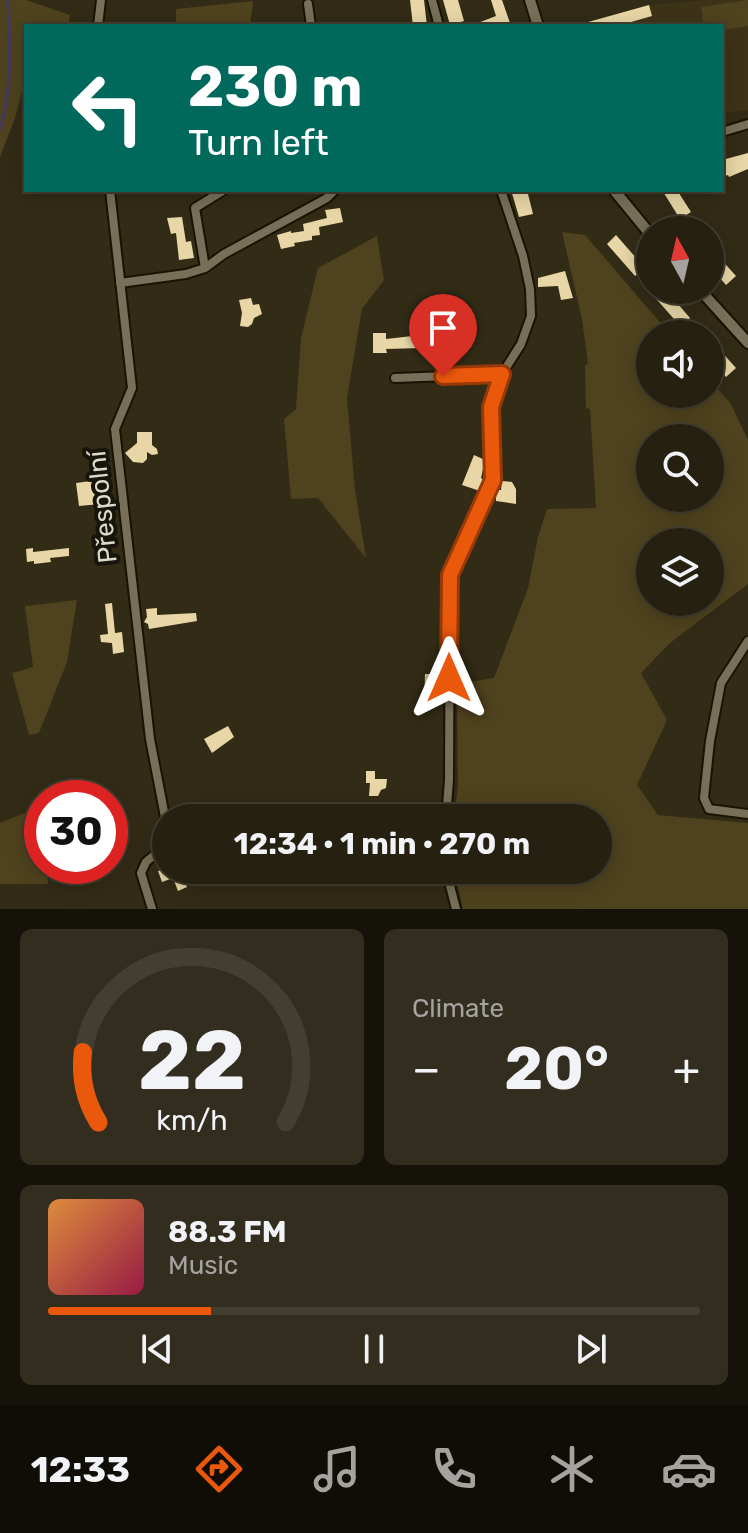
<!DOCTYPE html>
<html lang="en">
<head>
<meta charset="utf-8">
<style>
  body { margin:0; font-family:Rubik,sans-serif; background:#322d1e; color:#f1f3f6; height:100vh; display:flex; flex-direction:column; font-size:30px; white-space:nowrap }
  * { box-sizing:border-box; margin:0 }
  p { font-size:26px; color:#a4a39f }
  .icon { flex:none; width:44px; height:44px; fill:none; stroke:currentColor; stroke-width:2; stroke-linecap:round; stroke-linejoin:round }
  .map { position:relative; height:909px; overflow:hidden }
  .panel { display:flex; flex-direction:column; gap:20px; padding:20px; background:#151209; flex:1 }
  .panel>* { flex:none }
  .guide { position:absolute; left:24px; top:24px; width:700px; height:168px; border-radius:0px; box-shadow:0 4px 20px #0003,0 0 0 2px #423e30; background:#00695c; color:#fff; overflow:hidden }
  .needle { width:52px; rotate:352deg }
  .tools { position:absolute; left:636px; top:216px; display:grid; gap:16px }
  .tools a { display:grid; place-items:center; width:88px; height:88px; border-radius:50%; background:#262010; box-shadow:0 4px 20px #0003,0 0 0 2px #423e30; font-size:40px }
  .speed { position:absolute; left:24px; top:780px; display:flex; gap:16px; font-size:40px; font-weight:700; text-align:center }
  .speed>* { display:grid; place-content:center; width:104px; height:104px; border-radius:50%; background:#262010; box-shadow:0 4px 20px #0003,0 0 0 2px #423e30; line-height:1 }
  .speed .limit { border:12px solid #d22; background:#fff; color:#111 }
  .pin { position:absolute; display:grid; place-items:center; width:68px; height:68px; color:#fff; margin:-82px -34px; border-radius:50% 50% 50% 0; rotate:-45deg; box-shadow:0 0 8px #0007 }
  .pin .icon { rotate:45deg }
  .me { position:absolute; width:88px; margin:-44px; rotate:0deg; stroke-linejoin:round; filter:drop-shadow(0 0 6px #0008) }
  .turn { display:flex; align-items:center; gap:28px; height:168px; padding:0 32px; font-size:36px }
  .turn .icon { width:104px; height:104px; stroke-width:2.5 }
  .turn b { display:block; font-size:56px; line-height:68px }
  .big { font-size:60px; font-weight:700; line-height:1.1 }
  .panel .widget { flex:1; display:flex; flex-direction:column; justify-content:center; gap:12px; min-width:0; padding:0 28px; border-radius:12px; background:#322d1e }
  .panel .dial { align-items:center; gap:0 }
  .dial svg { height:208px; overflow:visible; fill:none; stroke:#423e30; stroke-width:7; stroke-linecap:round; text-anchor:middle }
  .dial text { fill:#f1f3f6; stroke:none }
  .song { display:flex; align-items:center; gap:24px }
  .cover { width:96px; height:96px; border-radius:12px; background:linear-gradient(135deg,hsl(30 70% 55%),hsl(340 70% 35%)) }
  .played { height:8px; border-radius:4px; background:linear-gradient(90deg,#ea580c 25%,#423e30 25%) }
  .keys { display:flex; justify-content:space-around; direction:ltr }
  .heat { display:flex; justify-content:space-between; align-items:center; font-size:44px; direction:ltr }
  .panel .tiles { flex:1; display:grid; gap:20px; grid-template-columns:1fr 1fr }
  .widget:last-child { grid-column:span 2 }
  .trip { position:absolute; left:152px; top:804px; width:460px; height:80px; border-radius:40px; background:#262010; box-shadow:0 4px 20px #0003,0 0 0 2px #423e30; font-weight:700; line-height:80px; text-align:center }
  .tab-bar { display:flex; height:128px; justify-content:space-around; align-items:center; background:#0f0d06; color:#a4a39f }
  .tab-bar .icon { width:56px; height:56px }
  .tab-bar .selected { color:#ea580c }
  .tab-bar b { font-size:36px; color:#f1f3f6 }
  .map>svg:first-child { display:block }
</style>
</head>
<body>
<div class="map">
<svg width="748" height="909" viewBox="0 0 748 909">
  <rect width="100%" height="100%" fill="#322b16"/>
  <path fill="#3d3319" d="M 703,0 L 748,0 L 748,110 L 722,114 L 722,26 L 592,26 L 592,21 L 649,5 Z"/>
  <path fill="#4f421e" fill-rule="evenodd" d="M 0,0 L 26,0 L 70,15 L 68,26 L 26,26 L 26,76 L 15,118 L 0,157 Z
    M 748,0 L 748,26 L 722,30 L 722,26 L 704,26 L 701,7 Z
    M 253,1 L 250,26 L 176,26 L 176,9 Z
    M 562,232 L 585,235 L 670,334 L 650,334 L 650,394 L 710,394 L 710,380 L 731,404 L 748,440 L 748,584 L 670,643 L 641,673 L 667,720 L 637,785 L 658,815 L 748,823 L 748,909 L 463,909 L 454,870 L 598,870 L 598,818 L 454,818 L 458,786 L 457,684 L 494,678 L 528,588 L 538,537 L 547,509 L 596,508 L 590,409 L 586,408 L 585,365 L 588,364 L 582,319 ZM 650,438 L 710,438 L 710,498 L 650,498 ZM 650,542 L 710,542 L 710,602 L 650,602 Z
    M 377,236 L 384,280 L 362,309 L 347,398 L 355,490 L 366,558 L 318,498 L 291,499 L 284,419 L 296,409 L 301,338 L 318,268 Z
    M 77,600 L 67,662 L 39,733 L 29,735 L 12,673 L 33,667 L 25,606 Z
    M 42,806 L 42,866 L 47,866 L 48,884 L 0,884 L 0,823 Z"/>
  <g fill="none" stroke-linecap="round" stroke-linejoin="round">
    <path stroke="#443a60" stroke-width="3" d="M 0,129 C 13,87 10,43 8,0"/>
  </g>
  <path fill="#e8d6a6" d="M 410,0 L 424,0 L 427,26 L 413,26 Z
    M 443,0 L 458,0 L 464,21 L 450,25 Z
    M 491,0 L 502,0 L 511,26 L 470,26 L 496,16 Z
    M 649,5 L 652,16 L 617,26 L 581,26 L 581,24 Z
    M 748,153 L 748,169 L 729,177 L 728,175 L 722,177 L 722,160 Z
    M 511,190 L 527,190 L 533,214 L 519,217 Z
    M 662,190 L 677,190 L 691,212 L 680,219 Z
    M 340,208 L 343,222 L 319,227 L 320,235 L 312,236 L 312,240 L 294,243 L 295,246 L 281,249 L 277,235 L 291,231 L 291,233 L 304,231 L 303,224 L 327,218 L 325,210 Z
    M 182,217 L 186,242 L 191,241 L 194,258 L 179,260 L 176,233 L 171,234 L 167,218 Z
    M 616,235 L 645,268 L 635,276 L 607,244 Z
    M 710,247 L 736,276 L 726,285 L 710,267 Z
    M 565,271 L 573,298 L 561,300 L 558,286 L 538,287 L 538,278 Z
    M 657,290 L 666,290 L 690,318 L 681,327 L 652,294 Z
    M 251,298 L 253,305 L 259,304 L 262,314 L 254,318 L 252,324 L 248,327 L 240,326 L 242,313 L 239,300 Z
    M 447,327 L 447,333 L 457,336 L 458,352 L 443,353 L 442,342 L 436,343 L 435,328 Z
    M 373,333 L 386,333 L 386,339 L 421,335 L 421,348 L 386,349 L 387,353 L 373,353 Z
    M 710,339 L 736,368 L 726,377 L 710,358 Z
    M 137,432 L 152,432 L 152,445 L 157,449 L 158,454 L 152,455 L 147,452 L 147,459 L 143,463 L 133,462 L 125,453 L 137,443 Z
    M 474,455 L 485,460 L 481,478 L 485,481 L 480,491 L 462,485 Z
    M 98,480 L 100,504 L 79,506 L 76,483 Z
    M 502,481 L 512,482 L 516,489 L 516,504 L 496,501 L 496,490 L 501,490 Z
    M 33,548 L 33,552 L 69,548 L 69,556 L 50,558 L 51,562 L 34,564 L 34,561 L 27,562 L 26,549 Z
    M 112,603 L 115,633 L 122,632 L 124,652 L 113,654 L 112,643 L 101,642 L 100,635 L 108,634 L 105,604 Z
    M 157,608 L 157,615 L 196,613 L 197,621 L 149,629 L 148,624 L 144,622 L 147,617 L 146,609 Z
    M 425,674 L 436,674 L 437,701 L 424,701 Z
    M 228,726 L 234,737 L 212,753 L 204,739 Z
    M 366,771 L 375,771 L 375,779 L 387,779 L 386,788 L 381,790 L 378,796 L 369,796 L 370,783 L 366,783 Z
    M 166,869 L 180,870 L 187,887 L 178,891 L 173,878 L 162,882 L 158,871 Z"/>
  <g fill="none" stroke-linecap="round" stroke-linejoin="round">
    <g stroke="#1a1302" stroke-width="12">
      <path id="minor" d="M 432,0 L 439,26
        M 308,4 L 311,26
        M 98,26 L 101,0
        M 722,132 L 748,124
        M 110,190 L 132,388 L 115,429 L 150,739 L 166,822
        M 205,268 L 195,208 L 224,190
        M 120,283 L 186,274 L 205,268 L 224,254 L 327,198 L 335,190
        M 395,378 L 502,374
        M 748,641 L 721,683 L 710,741 L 704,798 L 709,809 L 748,814
        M 446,818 L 449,780 L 450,575 L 493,480 L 491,407 L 502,374 L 521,344 L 531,316 L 530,289 L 523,256 L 501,190
        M 446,870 L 456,909
        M 152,909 L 141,873 L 146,862 L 166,845"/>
    </g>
    <g stroke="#1a1302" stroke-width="14">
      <path id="tertiary" d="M 530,0 L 538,26
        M 614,190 L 650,234
        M 700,290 L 748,343"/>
    </g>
    <use href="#minor" stroke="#776f58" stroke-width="8"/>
    <use href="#tertiary" stroke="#776f58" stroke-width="10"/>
  </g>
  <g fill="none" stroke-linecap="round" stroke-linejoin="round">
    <g stroke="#983908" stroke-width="20">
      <path id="route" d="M 443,376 L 502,374 L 491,407 L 493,480 L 450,575 L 449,678"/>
    </g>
    <use href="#route" stroke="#ea580c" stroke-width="14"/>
  </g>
  <g text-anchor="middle" stroke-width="8" stroke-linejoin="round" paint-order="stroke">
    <g font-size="26" fill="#dcd8cb" stroke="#17140b">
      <text transform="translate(102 507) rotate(-96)" y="9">Přespolní</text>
    </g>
  </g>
</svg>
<div class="tools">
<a><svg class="needle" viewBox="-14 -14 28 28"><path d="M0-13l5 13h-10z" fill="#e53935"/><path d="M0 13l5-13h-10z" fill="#a4a39f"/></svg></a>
<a><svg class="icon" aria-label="sound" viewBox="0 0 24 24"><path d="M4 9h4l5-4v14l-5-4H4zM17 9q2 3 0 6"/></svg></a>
<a><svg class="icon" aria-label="search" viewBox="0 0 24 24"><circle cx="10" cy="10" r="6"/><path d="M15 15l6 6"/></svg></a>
<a><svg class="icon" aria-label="layers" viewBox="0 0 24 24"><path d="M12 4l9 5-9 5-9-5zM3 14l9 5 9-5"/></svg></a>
</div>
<div class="speed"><div class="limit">30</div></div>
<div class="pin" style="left:443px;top:376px;background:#d93025"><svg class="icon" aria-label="arrive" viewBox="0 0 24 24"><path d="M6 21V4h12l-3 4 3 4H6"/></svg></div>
<svg class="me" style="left:449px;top:678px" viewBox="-20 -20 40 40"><path d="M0-17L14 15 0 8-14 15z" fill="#ea580c" stroke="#fff" stroke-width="4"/></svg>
<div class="trip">12:34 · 1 min · 270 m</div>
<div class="guide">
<div class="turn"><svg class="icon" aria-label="left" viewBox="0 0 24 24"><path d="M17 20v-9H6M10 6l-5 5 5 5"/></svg><div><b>230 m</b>Turn left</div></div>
</div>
</div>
<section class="panel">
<div class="tiles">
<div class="widget dial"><svg viewBox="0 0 100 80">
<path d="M14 69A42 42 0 1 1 86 69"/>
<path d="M14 69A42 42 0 0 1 8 42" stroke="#ea580c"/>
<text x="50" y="56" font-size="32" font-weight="700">22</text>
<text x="50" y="72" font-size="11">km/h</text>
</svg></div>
<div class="widget"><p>Climate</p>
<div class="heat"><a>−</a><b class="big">20°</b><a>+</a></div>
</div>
<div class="widget">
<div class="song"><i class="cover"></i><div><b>88.3 FM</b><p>Music</p></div></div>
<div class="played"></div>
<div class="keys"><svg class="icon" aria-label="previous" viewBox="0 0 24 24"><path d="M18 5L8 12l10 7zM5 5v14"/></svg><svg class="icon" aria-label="pause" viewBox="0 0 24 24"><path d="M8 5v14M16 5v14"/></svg><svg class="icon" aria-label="next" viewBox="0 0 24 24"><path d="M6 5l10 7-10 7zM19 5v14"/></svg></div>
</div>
</div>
</section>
<nav class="tab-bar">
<b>12:33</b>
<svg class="icon selected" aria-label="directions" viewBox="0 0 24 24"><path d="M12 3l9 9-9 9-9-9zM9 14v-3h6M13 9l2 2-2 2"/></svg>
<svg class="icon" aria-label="music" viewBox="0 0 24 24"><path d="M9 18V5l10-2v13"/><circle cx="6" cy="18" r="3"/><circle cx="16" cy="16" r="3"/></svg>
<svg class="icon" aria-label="phone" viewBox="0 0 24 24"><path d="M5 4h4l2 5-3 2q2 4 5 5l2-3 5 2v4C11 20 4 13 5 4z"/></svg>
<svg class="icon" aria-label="climate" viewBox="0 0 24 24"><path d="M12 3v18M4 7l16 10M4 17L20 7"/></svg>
<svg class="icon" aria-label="car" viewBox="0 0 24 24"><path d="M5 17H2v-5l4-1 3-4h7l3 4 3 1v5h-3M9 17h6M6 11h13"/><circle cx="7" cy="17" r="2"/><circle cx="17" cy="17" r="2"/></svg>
</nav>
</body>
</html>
